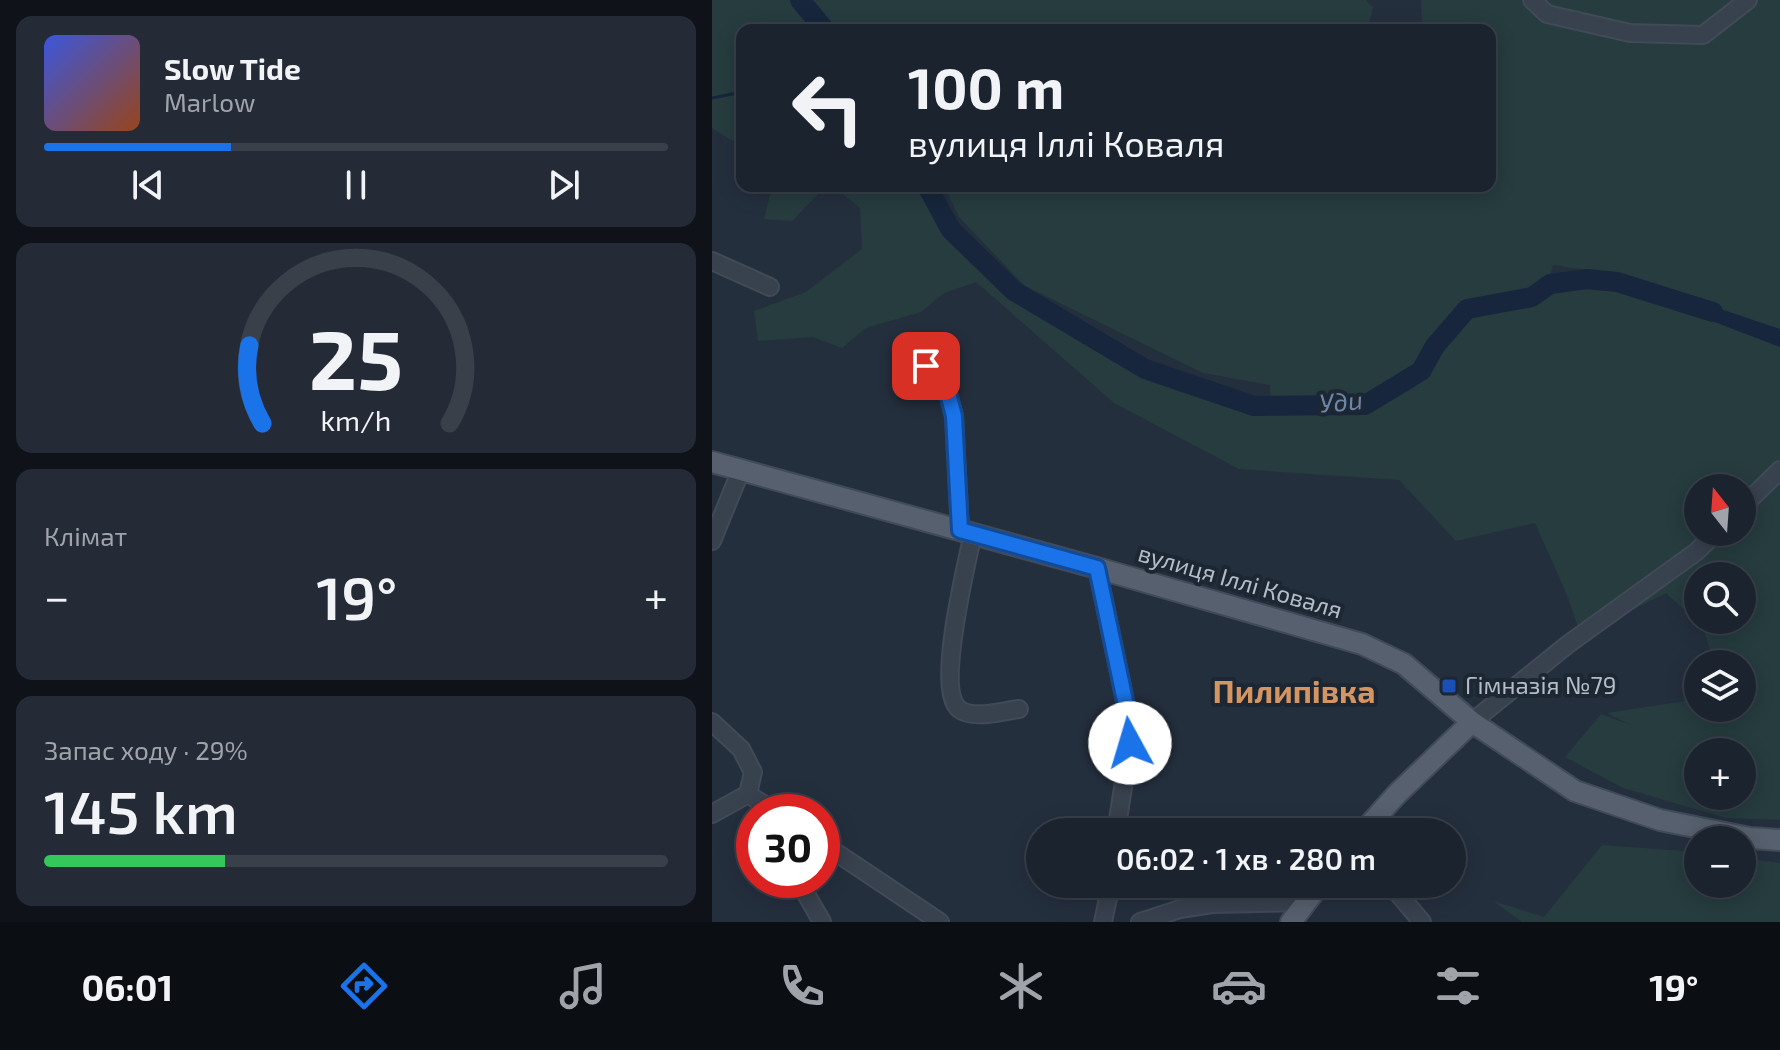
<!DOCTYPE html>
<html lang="uk">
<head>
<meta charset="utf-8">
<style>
  body { margin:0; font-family:"Exo 2",sans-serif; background:#242b36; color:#f1f3f6; height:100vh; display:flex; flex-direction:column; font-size:30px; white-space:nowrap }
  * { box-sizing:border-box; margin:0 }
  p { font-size:26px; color:#a0a4aa }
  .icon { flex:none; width:44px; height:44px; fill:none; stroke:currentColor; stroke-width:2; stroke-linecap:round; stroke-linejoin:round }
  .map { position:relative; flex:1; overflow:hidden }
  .sheet { display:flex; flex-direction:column; gap:16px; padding:16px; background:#0f1319; width:712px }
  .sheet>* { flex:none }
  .guide { position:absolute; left:24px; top:24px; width:760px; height:168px; border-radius:16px; box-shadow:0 4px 20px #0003,0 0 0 2px #39404a; background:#1b232e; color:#f1f3f6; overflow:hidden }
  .needle { width:52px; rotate:343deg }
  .buttons { position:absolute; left:972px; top:474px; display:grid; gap:16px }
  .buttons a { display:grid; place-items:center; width:72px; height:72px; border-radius:50%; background:#1b232e; box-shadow:0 4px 20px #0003,0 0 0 2px #39404a; font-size:40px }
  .speed { position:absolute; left:24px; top:794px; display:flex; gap:16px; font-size:40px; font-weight:700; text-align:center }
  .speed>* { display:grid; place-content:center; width:104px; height:104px; border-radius:50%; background:#1b232e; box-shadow:0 4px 20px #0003,0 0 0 2px #39404a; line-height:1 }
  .speed .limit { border:12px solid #d22; background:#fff; color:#111 }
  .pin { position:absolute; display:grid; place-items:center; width:68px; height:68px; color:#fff; margin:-34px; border-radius:16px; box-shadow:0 4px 12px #0006 }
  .me { position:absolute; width:88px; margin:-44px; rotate:354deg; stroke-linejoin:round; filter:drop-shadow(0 0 6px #0008) }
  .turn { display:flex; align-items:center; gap:28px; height:168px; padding:0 40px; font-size:36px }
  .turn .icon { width:104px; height:104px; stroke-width:2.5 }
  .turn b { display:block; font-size:56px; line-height:68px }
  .big { font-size:60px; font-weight:600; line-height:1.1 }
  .sheet .card { flex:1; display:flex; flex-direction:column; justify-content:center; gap:12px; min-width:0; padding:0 28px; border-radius:16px; background:#242b36 }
  .sheet .dial { align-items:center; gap:0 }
  .dial svg { height:208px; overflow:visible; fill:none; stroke:#39404a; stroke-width:7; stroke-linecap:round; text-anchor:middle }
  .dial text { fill:#f1f3f6; stroke:none }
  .song { display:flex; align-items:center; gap:24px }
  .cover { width:96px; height:96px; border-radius:12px; background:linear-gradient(135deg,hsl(230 70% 55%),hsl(20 70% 35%)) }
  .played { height:8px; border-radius:4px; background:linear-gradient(90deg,#1a73e8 30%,#39404a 30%) }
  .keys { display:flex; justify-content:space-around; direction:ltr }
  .heat { display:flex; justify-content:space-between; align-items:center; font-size:44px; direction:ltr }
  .charge { height:12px; border-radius:6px; background:linear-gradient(90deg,#34c759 29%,#39404a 0) }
  .trip { position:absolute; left:314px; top:818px; width:440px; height:80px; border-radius:40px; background:#1b232e; box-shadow:0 4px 20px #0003,0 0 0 2px #39404a; font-weight:600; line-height:80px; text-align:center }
  .menu { display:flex; height:128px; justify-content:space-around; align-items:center; background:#0b0e12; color:#a0a4aa }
  .menu .icon { width:56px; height:56px }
  .menu .on { color:#1a73e8 }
  .menu b { font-size:36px; color:#f1f3f6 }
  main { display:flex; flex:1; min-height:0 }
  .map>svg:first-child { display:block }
</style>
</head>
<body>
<main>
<section class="sheet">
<div class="card">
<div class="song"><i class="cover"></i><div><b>Slow Tide</b><p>Marlow</p></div></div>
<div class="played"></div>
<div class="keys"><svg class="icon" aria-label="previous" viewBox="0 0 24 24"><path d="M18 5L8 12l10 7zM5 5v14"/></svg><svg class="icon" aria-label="pause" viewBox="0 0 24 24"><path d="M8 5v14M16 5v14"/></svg><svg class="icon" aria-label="next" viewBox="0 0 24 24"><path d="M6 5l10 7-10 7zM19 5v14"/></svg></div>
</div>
<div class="card dial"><svg viewBox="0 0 100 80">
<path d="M14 69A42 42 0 1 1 86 69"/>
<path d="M14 69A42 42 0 0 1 9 39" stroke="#1a73e8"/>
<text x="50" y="56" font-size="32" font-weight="700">25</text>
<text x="50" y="72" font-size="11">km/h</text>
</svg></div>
<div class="card"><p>Клімат</p>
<div class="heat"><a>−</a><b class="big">19°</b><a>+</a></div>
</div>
<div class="card"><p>Запас ходу · 29%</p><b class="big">145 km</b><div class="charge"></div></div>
</section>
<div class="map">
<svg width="1068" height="922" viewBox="0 0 1068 922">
  <rect width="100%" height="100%" fill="#242f3e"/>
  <path fill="#263c3f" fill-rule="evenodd" d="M 0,0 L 82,0 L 107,30 L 30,30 L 30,142 L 19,140 L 0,128 Z
    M 94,0 L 654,0 L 661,7 L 656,30 L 119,30 Z
    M 709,0 L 1068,0 L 1068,333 L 920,282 L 923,277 L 841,265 L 833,296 L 848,291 L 883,286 L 932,292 L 1068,347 L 1068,820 L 1014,818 L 911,788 L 853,757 L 889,714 L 919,725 L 895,713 L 986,699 L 986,708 L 1030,708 L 1030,664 L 1002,664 L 991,627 L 954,593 L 869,636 L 855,595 L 823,523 L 744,541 L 687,480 L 527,469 L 402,403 L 264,282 L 232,293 L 209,312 L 154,328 L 130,348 L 101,337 L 46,341 L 42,311 L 94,292 L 150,249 L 148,208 L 121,186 L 206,186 L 229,233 L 313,309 L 412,365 L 559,412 L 558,385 L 491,373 L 313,286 L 247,217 L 232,186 L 778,186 L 778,30 L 710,30 ZM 830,298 C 804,313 762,306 744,331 L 754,305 ZM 704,389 L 608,414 L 565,412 ZM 986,488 L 1030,488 L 1030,532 L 986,532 ZM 986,576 L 1030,576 L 1030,620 L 986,620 ZM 986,752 L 1030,752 L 1030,796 L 986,796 Z
    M 65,186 L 114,186 L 80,221 L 52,219 L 58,194 Z
    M 890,845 L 986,852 L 986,884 L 1030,884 L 1030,858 L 1068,863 L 1068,922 L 810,922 L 781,901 L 832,917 Z"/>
  <path fill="#17263c" d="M 973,297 L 1068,329 L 1068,347 L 979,313 Z"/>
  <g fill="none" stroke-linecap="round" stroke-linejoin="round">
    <path stroke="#17263c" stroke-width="3" d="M 0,98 L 30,92"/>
    <path stroke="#17263c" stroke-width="20" d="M 88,0 L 113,30
      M 215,186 L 239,230 L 302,291 L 433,369 L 542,406 L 653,405 L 709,371 L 723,346 L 755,309 L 820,297 L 838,284 L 875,279 L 905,282 L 1001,312"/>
    <g stroke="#414a57" stroke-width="20">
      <path id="minor" d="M 820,0 L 835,14 L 918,33 L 991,35 L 1036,0
        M 0,261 L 58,287
        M 196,353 L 232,379 L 242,416 L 248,530
        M 1030,507 L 1068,470
        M 261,533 C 255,563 223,689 247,709 C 261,720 290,711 307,709
        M 0,541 L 29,470
        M 385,568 L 417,720 L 418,743 L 404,832
        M 0,722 L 29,749 L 41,772 L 36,794 L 0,814
        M 760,722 L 855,645 L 984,552 L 1005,532
        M 36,794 L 63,812
        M 110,843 L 228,922
        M 86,880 L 110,922
        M 678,884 L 710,922
        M 391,922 L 399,884
        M 428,922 L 468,909 L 500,904 L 594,902"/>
    </g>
    <g stroke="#414a57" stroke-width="24">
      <path id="major" d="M 0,462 L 385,568 L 650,644 L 692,664 L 760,722 L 863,791 L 948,820 L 1038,838 L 1068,840
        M 651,832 L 685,794 L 760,722
        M 579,922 L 608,884"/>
    </g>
    <use href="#minor" stroke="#38414e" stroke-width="16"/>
    <use href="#major" stroke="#56606e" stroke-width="20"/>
  </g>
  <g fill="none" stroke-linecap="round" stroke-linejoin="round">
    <g stroke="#114b97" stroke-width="20">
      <path id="route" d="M 214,366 L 232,379 L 242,416 L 248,530 L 385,568 L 417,720 L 418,743"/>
    </g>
    <use href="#route" stroke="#1a73e8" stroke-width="14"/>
  </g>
  <rect fill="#1a4fb4" stroke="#1d2633" stroke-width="3" x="729" y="678" width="16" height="16" rx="4"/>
  <g text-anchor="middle" stroke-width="8" stroke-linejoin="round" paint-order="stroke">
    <g font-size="24" fill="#b4bcc9" stroke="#1d2633">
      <text transform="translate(528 582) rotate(16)" y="8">вулиця Іллі Коваля</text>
    </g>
    <g font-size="24" fill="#b4bcc9" stroke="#1d2633" text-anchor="start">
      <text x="753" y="694">Гімназія №79</text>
    </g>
    <g font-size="26" font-style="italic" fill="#6d86a8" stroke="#1d2633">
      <text transform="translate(629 402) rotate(-5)" y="9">Уди</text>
    </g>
    <g font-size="32" font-weight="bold" fill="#d59563" stroke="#1d2633">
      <text x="582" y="703">Пилипівка</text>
    </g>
  </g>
</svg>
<div class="buttons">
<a><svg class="needle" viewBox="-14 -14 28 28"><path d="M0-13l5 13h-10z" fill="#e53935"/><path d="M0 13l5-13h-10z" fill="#a0a4aa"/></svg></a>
<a><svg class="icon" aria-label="search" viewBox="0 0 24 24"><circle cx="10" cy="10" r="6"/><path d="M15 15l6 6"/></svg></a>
<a><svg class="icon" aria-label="layers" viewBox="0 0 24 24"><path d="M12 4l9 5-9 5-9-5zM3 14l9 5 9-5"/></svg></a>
<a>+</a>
<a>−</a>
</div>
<div class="speed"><div class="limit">30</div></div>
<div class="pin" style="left:214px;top:366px;background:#d93025"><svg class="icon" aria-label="arrive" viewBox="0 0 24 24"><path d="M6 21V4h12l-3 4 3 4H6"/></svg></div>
<svg class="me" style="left:418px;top:743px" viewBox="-20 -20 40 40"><circle r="19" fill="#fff"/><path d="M0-13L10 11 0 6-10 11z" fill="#1a73e8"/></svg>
<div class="trip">06:02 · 1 хв · 280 m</div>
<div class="guide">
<div class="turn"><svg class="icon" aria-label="left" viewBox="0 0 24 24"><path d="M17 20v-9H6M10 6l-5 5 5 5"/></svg><div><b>100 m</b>вулиця Іллі Коваля</div></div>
</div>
</div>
</main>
<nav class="menu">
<b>06:01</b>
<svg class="icon on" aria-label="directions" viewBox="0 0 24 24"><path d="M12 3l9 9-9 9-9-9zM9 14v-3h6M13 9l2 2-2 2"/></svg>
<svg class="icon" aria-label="music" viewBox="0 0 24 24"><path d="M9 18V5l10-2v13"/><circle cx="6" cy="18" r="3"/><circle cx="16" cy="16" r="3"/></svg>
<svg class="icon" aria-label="phone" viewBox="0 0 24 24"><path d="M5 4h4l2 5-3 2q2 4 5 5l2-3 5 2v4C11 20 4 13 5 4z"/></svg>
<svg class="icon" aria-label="climate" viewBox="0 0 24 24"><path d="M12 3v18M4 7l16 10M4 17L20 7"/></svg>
<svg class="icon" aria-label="car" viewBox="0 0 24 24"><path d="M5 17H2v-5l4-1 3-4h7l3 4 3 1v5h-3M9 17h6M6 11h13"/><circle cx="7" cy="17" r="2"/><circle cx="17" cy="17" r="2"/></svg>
<svg class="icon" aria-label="filters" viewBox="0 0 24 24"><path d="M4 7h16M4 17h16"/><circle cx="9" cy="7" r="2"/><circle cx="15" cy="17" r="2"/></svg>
<b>19°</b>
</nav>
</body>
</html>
